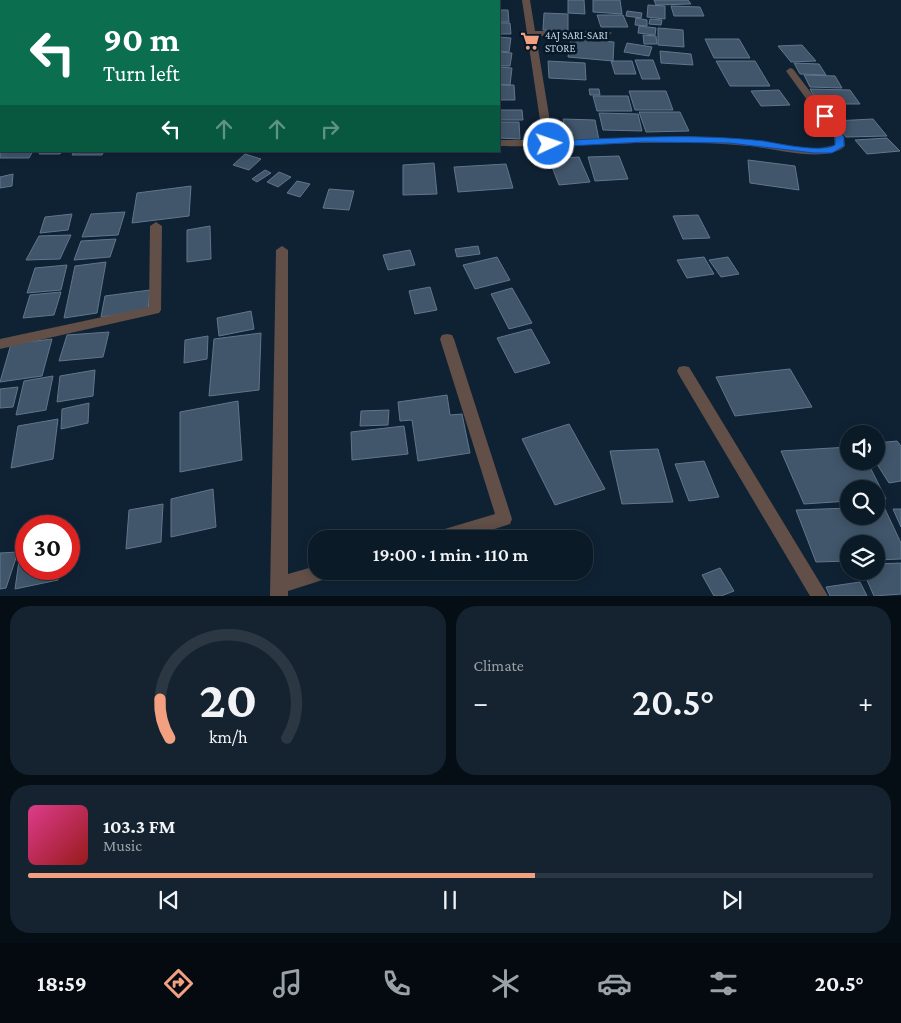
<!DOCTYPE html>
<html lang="en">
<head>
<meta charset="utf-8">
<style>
  body { margin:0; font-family:"Crimson Pro",serif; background:#14232f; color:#f1f3f6; height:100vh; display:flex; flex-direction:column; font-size:19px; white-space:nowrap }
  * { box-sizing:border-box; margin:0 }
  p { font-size:16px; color:#9aa1a7 }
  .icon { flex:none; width:28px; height:28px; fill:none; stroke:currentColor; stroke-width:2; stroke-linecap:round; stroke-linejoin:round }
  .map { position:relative; height:596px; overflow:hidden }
  .sheet { display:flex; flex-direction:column; gap:10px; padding:10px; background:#060e15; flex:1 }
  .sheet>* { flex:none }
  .hud { position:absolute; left:0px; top:0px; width:500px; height:152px; box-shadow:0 2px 12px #0003,0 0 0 1px #2b3844; background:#0b6e4f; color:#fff; overflow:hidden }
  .controls { position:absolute; left:840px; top:425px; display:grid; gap:10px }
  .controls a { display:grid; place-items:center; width:45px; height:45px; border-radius:50%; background:#0b1a27; box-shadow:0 2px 12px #0003,0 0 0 1px #2b3844; font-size:25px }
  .speed { position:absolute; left:15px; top:515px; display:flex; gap:10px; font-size:25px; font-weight:700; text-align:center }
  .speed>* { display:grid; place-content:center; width:65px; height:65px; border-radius:50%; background:#0b1a27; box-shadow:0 2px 12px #0003,0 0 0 1px #2b3844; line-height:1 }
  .speed .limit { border:8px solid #d22; background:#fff; color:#111 }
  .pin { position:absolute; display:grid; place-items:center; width:42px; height:42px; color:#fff; margin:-21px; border-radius:10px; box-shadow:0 2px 8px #0006 }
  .me { position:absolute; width:55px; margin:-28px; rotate:87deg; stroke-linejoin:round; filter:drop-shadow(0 0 4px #0008) }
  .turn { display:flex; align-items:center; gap:18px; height:105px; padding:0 20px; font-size:22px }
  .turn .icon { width:65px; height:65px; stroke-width:2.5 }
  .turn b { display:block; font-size:35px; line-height:42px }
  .lanes { display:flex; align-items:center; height:48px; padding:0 20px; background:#0003; justify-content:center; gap:25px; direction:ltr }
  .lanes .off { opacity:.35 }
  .big { font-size:38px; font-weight:600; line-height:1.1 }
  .sheet .tile { flex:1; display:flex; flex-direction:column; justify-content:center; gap:8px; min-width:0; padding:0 18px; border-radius:20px; background:#14232f }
  .sheet .dial { align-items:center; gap:0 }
  .dial svg { height:130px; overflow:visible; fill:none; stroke:#2b3844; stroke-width:7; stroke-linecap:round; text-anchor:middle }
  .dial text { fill:#f1f3f6; stroke:none }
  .song { display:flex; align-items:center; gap:15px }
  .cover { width:60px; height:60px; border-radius:8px; background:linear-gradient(135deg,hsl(330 70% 55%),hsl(0 70% 35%)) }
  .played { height:5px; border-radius:2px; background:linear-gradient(90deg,#f2a080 60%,#2b3844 60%) }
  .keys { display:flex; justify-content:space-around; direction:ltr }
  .heat { display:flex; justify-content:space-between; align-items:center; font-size:28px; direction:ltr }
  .sheet .tiles { flex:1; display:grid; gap:10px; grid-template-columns:1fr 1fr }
  .tile:last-child { grid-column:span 2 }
  .trip { position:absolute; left:308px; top:530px; width:285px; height:50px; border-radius:20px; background:#0b1a27; box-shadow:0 2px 12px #0003,0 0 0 1px #2b3844; font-weight:600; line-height:50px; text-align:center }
  .tabs { display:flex; height:80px; justify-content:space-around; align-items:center; background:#040a10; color:#9aa1a7 }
  .tabs .icon { width:35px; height:35px }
  .tabs .active { color:#f2a080 }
  .tabs b { font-size:22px; color:#f1f3f6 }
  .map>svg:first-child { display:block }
</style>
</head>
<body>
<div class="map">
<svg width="901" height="596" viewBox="0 0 901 596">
  <rect width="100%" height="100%" fill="#0f2234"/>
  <path fill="#152d44" d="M 66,0 L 291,0 L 65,1 Z"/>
  <path fill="#41566b" stroke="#60768c" d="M 568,0 L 584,0 L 585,14 L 568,13 Z
    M 593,0 L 620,0 L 622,14 L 593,12 Z
    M 654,0 L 688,0 L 691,4 L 656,5 Z
    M 648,5 L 665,6 L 665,19 L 647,17 Z
    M 671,6 L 700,7 L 704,16 L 674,16 Z
    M 499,10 L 508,10 L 509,22 L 499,22 Z
    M 627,11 L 642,13 L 641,18 L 626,16 Z
    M 544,13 L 568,14 L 568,32 L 543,30 Z
    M 597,15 L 623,15 L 628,27 L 601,27 Z
    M 636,18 L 647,20 L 647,26 L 635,25 Z
    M 650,19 L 662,20 L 661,25 L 649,24 Z
    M 499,23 L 510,23 L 511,34 L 499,34 Z
    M 639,26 L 656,28 L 655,35 L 638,33 Z
    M 658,28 L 683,30 L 684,47 L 658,45 Z
    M 643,35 L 656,36 L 657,44 L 644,44 Z
    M 499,37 L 511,38 L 509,52 L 499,51 Z
    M 571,38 L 614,42 L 613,61 L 568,57 Z
    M 705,39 L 739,39 L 750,58 L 714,58 Z
    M 627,43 L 652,47 L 649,56 L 624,52 Z
    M 802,45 L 816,61 L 791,62 L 778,46 Z
    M 660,51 L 691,54 L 693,65 L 661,63 Z
    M 499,52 L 512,53 L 510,66 L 499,66 Z
    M 635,60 L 653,60 L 660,79 L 642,79 Z
    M 548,61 L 585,63 L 586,80 L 549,78 Z
    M 611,61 L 632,61 L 636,74 L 615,74 Z
    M 716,61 L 755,61 L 770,86 L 730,86 Z
    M 794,63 L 819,64 L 826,75 L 800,74 Z
    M 499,67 L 512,68 L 510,85 L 499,84 Z
    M 804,75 L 835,76 L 842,88 L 810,87 Z
    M 499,85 L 514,85 L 515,100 L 499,100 Z
    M 589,89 L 599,89 L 600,95 L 590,95 Z
    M 810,89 L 850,90 L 860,104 L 818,104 Z
    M 779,90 L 790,105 L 761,106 L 751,91 Z
    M 629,91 L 666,91 L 673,110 L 635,110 Z
    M 593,96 L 628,96 L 632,111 L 597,111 Z
    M 499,110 L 522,110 L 523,120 L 499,120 Z
    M 639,112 L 680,112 L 689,131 L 646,132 Z
    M 599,113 L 638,114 L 642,131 L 603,130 Z
    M 563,119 L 595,120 L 599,140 L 566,139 Z
    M 873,119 L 887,136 L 846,137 L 834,121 Z
    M 499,122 L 519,122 L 520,139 L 499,138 Z
    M 887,138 L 900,151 L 867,154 L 855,140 Z
    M 1,139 L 1,151 L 33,151 L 29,158 L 0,158 Z
    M 41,151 L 62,151 L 60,154 L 39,154 Z
    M 74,151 L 104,151 L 102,155 L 72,155 Z
    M 245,154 L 261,159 L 249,170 L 233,165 Z
    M 619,156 L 628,179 L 595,181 L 588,157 Z
    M 579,157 L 590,182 L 559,185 L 549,159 Z
    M 748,160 L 795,166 L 799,190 L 750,183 Z
    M 434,163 L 437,194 L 403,195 L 403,165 Z
    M 506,164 L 513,188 L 458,192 L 454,167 Z
    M 265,170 L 271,173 L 257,182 L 252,179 Z
    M 279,172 L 291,177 L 278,187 L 267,182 Z
    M 13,174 L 12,186 L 0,188 L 0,177 Z
    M 297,181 L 310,184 L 300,197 L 287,193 Z
    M 191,186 L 189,216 L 132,223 L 137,193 Z
    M 329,189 L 354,191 L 349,210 L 323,208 Z
    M 125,212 L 118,235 L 82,237 L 91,214 Z
    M 72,214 L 68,230 L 40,233 L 45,217 Z
    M 698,215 L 710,238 L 683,239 L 673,216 Z
    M 210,226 L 211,259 L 187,262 L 187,230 Z
    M 71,235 L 60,259 L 26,260 L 39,236 Z
    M 116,239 L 110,257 L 74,260 L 81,241 Z
    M 478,246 L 480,254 L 457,257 L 455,249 Z
    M 410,250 L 415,265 L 388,270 L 383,255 Z
    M 497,257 L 510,280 L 475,289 L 463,265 Z
    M 704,257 L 714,274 L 687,278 L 677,260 Z
    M 728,257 L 739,274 L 721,277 L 709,260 Z
    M 106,262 L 97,313 L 64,318 L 75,266 Z
    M 67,265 L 61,290 L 27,293 L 35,268 Z
    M 430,287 L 437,310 L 415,314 L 409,291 Z
    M 512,288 L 532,323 L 509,329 L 491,294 Z
    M 150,290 L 148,310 L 101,317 L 105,296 Z
    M 61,292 L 54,315 L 23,318 L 30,295 Z
    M 251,311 L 254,329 L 219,336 L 217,318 Z
    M 531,329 L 550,363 L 515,373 L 497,338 Z
    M 109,332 L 103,357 L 59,361 L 67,335 Z
    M 261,333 L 259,390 L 209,396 L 214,339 Z
    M 208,336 L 207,359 L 184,363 L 185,340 Z
    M 52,339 L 42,376 L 0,382 L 11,344 Z
    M 790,369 L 812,407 L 735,416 L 716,377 Z
    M 95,370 L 93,396 L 57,402 L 60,376 Z
    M 53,376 L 46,410 L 16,415 L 24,381 Z
    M 18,387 L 13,407 L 0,408 L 0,389 Z
    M 447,395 L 450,415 L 462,414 L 470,453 L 418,461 L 412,420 L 400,421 L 398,402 Z
    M 238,401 L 242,460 L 180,472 L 180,412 Z
    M 89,403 L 88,423 L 61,429 L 62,409 Z
    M 389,410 L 388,425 L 360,426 L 361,411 Z
    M 58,419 L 53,459 L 11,468 L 18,426 Z
    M 569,424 L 605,489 L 555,505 L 522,439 Z
    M 404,426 L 408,454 L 352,460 L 351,432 Z
    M 897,441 L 901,446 L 901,481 L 889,483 L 875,461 L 876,443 Z
    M 849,447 L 849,461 L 867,461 L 886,499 L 876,500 L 876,489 L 849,489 L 849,501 L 804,504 L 781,451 Z
    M 658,449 L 673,502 L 622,504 L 610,451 Z
    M 704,461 L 719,497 L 689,501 L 675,464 Z
    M 213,489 L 216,527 L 171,537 L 171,499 Z
    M 163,504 L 161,542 L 126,549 L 129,510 Z
    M 884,507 L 901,543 L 901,559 L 876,560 L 876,544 L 849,544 L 849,561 L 816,562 L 796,510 L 849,508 L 849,516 L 876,516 L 876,508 Z
    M 893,509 L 901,509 L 901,527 Z
    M 18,552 L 6,588 L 0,589 L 0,553 Z
    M 26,560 L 26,569 L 59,569 L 58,580 L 15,589 L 19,561 Z
    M 901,563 L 901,594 L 874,596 L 863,571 L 876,571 L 876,564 Z
    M 720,568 L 734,591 L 721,596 L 714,596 L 702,575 Z
    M 860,582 L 867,596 L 830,596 L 826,587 Z"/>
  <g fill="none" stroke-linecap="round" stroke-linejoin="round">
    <path fill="#614f48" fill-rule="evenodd" d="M 684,366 L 689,367 L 828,596 L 810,596 L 679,375 L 677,371 L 679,367 Z"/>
    <path fill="#614f48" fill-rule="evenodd" d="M 52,0 L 60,0 L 60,1 L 52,1 Z
      M 403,0 L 411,0 L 411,1 L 403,1 Z
      M 522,0 L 530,0 L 535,31 L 608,31 L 612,33 L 608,35 L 536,36 L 553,140 L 687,136 L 750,140 L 809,148 L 821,148 L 835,145 L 834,137 L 786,71 L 790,68 L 793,69 L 843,135 L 845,146 C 827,164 772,148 749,146 C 665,137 582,148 499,146 L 499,140 L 543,140 Z
      M 156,222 L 162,226 L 161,310 L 159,313 L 0,349 L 0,339 L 149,307 L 150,226 Z
      M 282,246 L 288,250 L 288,574 L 316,566 L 316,571 L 334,571 L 332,577 L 288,591 L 288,596 L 270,596 L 276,250 Z
      M 447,334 L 452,335 L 454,339 L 512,519 L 510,524 L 464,539 L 430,539 L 432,534 L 438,531 L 495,514 L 440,339 L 442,335 Z"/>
  </g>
  <path fill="#1a73e8" stroke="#114b97" d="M 825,113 L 828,114 L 844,137 L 844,146 L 832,153 L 814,153 L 729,143 L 644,142 L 549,147 L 545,144 L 549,141 C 621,138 693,133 764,141 C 780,144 822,153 835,145 L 835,137 L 820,116 Z"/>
  <defs>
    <g id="supermarket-bare" transform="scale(1.5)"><path d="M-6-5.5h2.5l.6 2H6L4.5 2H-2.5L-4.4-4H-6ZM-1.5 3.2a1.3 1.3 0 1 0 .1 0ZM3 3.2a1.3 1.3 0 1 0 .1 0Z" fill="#f2a080" stroke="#06192a" stroke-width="2.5" paint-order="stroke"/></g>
  </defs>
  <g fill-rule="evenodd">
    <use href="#supermarket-bare" x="530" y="41"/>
  </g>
  <g text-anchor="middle" stroke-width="5" stroke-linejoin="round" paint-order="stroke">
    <g font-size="11" fill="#c9d5e1" stroke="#06192a" text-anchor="start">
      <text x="545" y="39">4AJ SARI-SARI<tspan x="545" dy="13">STORE</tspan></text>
    </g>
  </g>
</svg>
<div class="controls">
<a><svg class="icon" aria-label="sound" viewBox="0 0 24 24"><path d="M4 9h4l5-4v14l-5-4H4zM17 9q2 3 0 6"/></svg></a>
<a><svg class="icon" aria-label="search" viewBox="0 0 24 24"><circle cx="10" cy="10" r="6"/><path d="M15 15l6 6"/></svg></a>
<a><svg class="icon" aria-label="layers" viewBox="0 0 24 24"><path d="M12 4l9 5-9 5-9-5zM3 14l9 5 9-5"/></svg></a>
</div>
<div class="speed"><div class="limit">30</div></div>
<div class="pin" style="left:825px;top:116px;background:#d93025"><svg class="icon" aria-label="arrive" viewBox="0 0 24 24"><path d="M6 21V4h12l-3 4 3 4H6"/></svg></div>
<svg class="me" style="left:549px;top:144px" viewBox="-20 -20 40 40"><circle r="17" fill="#1a73e8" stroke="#fff" stroke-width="3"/><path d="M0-11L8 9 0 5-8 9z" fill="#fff"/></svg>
<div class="trip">19:00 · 1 min · 110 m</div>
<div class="hud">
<div class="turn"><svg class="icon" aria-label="left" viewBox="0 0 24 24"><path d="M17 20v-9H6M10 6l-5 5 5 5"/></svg><div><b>90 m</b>Turn left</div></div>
<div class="lanes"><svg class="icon" aria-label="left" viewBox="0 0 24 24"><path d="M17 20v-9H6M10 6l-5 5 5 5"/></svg><svg class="icon off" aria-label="ahead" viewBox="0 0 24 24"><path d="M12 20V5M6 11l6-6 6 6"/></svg><svg class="icon off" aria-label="ahead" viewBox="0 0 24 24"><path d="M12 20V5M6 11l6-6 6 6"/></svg><svg class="icon off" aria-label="right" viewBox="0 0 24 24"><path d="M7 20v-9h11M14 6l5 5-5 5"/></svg></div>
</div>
</div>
<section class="sheet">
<div class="tiles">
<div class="tile dial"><svg viewBox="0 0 100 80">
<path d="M14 69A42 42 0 1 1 86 69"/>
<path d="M14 69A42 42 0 0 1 8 45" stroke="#f2a080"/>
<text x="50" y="56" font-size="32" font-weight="700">20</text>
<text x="50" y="72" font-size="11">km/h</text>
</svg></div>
<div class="tile"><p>Climate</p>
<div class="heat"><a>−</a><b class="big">20.5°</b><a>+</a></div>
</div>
<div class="tile">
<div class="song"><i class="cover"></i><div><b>103.3 FM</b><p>Music</p></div></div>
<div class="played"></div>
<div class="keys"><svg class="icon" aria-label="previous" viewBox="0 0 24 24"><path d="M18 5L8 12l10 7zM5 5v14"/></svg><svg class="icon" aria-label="pause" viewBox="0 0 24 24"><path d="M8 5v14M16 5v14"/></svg><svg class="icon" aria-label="next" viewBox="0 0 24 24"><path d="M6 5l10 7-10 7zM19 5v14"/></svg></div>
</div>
</div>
</section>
<nav class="tabs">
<b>18:59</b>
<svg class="icon active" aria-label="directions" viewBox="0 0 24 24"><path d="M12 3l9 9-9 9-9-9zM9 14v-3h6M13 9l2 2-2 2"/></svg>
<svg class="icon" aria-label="music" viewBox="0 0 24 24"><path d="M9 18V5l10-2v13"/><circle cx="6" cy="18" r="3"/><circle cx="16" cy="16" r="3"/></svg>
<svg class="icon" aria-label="phone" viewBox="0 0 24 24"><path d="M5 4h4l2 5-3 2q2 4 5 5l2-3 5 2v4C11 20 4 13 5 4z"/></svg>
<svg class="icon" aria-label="climate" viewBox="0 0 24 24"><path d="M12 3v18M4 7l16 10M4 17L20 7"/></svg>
<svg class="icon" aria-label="car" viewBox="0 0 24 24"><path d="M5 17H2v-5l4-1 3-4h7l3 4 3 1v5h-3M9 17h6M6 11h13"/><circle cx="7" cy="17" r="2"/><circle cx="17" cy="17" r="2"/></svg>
<svg class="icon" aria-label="filters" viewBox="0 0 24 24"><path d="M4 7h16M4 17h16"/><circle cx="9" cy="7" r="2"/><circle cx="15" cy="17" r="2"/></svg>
<b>20.5°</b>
</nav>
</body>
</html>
